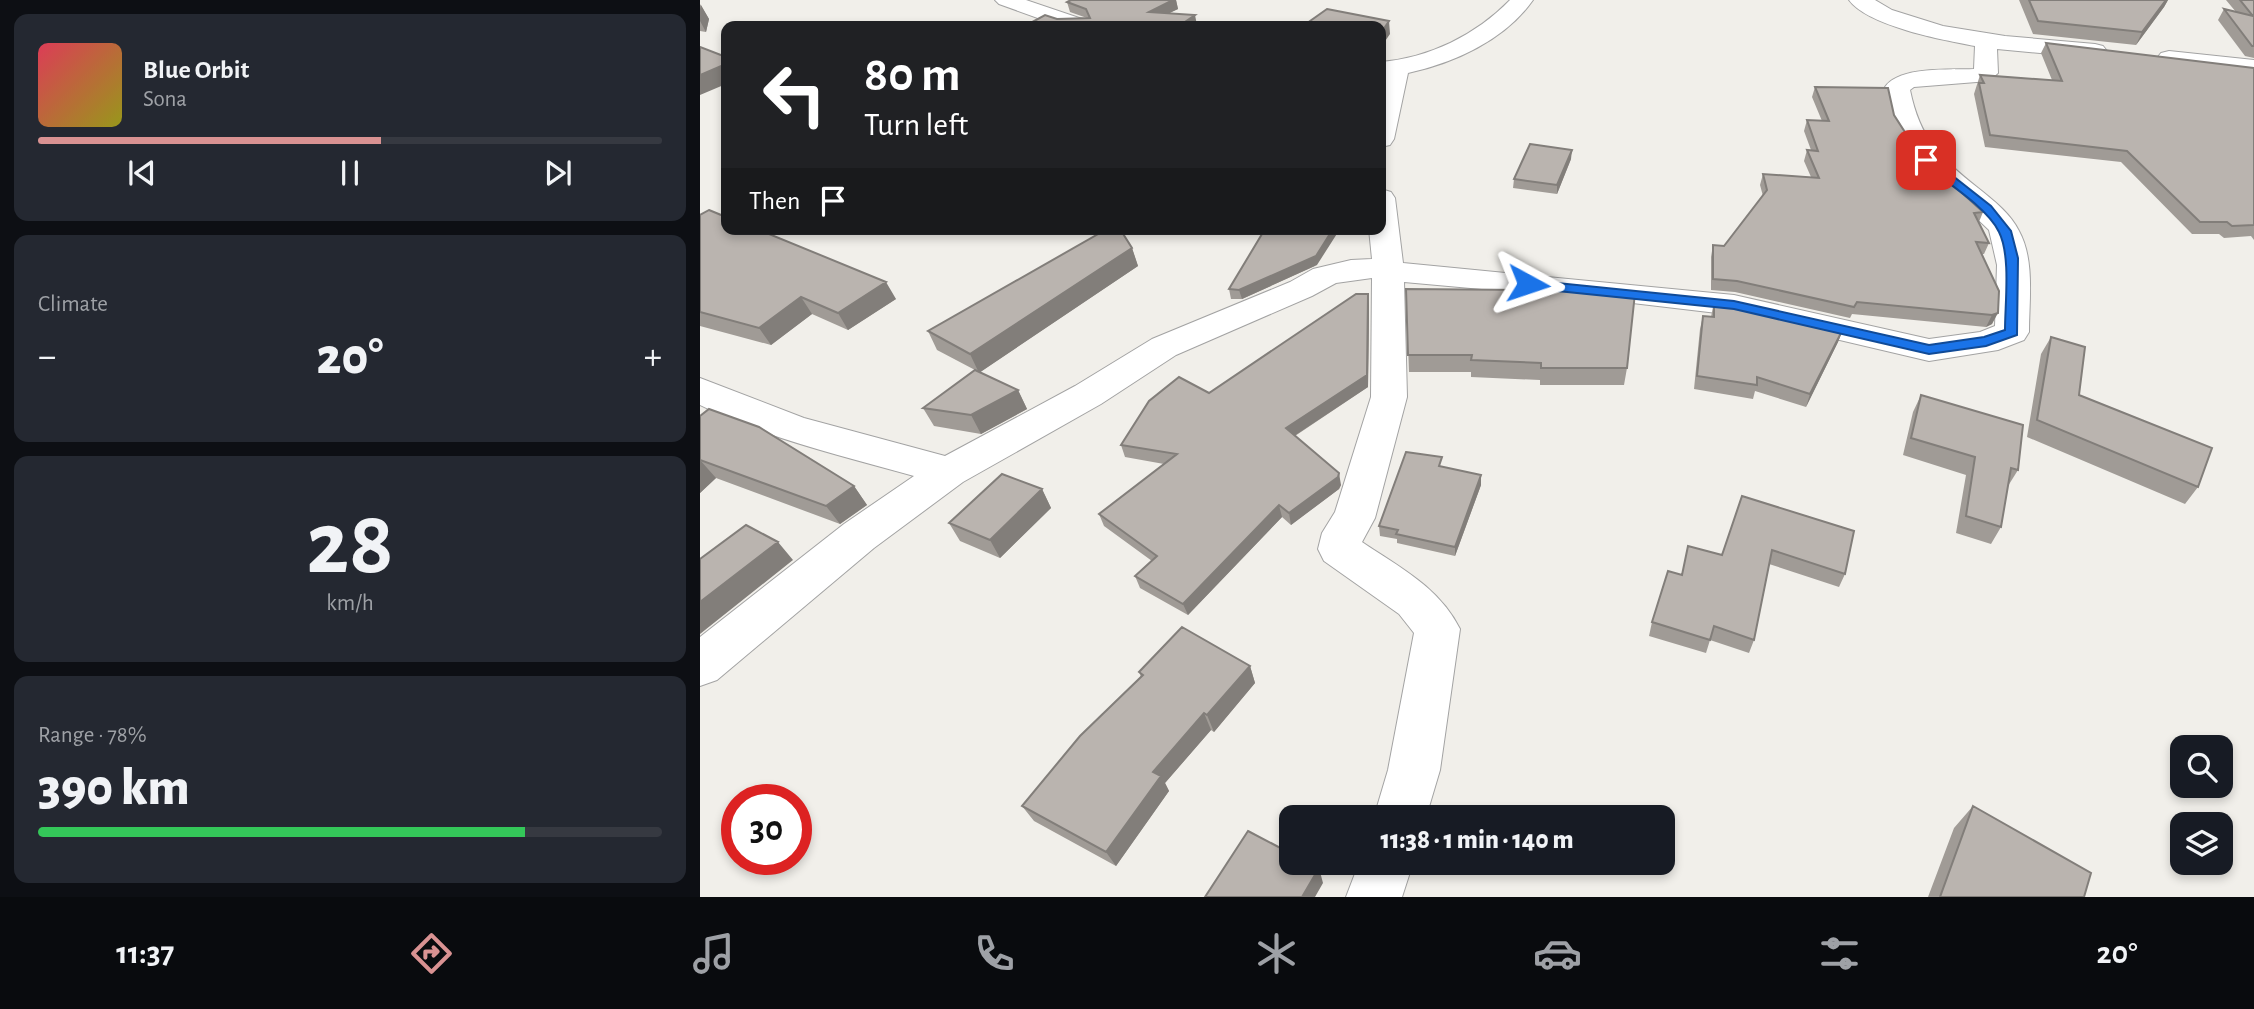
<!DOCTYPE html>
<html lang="en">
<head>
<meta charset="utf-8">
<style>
  body { margin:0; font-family:"Alegreya Sans",sans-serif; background:#242831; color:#f1f3f6; height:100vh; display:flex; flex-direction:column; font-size:26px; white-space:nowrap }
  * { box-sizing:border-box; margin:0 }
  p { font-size:23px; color:#9ea1a6 }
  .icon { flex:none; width:38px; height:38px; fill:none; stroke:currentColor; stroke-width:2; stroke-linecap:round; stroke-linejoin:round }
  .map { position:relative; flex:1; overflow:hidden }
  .panel { display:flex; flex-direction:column; gap:14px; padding:14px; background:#0d0f14; width:700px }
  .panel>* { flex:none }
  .banner { position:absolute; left:21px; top:21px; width:665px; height:214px; border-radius:14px; box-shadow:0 4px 10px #0003; background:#202124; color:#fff; overflow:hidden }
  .controls { position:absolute; left:1470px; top:735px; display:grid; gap:14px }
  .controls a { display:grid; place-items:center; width:63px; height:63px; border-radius:14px; background:#171b24; box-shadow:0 4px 10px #0003; font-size:35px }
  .speed { position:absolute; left:21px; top:784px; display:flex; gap:14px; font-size:35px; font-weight:700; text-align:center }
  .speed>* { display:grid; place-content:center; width:91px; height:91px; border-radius:50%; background:#171b24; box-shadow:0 4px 10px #0003; line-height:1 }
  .speed .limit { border:10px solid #d22; background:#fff; color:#111 }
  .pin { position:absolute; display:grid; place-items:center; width:60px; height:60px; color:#fff; margin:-30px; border-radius:14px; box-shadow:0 4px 10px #0006 }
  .me { position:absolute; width:77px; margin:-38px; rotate:95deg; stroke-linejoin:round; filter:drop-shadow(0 0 5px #0008) }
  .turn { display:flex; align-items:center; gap:24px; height:147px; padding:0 28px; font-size:32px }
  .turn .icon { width:91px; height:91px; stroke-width:2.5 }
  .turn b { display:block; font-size:49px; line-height:60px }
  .then { display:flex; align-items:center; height:66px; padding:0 28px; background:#0003; gap:14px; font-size:26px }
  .big { font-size:52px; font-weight:800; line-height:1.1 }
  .panel .tile { flex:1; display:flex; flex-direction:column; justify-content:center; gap:10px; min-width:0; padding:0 24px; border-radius:14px; background:#242831 }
  .panel .dial { align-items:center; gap:0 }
  .dial b { font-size:91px; line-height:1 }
  .song { display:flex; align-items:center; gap:21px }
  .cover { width:84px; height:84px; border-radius:10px; background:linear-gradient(135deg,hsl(350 70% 55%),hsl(60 70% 35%)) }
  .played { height:7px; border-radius:4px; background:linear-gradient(90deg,#d99292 55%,#363941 55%) }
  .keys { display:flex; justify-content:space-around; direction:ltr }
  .heat { display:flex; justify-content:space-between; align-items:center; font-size:38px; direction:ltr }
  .charge { height:10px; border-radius:5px; background:linear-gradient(90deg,#34c759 78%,#363941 0) }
  .trip { position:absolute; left:579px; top:805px; width:396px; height:70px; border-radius:14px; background:#171b24; box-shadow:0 4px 10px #0003; font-weight:800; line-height:70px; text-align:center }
  .tabs { display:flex; height:112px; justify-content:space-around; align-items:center; background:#090b0e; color:#9ea1a6 }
  .tabs .icon { width:49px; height:49px }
  .tabs .active { color:#d99292 }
  .tabs b { font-size:32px; color:#f1f3f6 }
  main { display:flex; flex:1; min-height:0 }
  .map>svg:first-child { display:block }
</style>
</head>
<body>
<main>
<section class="panel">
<div class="tile">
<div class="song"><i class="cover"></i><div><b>Blue Orbit</b><p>Sona</p></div></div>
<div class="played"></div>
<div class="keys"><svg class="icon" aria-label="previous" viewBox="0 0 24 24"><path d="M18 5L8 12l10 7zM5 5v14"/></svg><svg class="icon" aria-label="pause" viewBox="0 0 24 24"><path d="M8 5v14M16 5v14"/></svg><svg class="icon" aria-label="next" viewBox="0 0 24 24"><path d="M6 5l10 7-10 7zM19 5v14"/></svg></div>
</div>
<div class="tile"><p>Climate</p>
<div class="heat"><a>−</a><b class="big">20°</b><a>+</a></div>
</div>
<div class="tile dial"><b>28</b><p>km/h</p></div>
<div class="tile"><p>Range · 78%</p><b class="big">390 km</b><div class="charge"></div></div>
</section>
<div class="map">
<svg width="1554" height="897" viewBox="0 0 1554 897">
  <rect width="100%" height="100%" fill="#f1efea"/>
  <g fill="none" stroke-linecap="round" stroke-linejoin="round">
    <g stroke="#a3a3a3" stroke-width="2">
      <path id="minor" d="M 295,0 L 326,0 L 388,21 L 391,26 L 360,26 L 299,4 Z
        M 810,0 L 833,0 C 805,40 754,63 708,73 L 694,139 L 690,145 L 681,147 L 681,87 L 684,76 L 681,76 L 681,62 C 729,58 776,35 810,0 Z
        M 1149,0 L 1175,0 L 1192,10 L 1243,26 L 1305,36 L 1395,44 L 1403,46 L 1407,51 L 1403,56 L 1395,58 L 1297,49 L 1298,73 L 1289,81 L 1214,87 L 1210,90 C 1220,139 1240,158 1278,188 C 1294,201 1310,213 1319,231 C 1335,260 1329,300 1329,332 L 1324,340 L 1298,350 L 1229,361 L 1034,315 L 924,302 L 704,282 L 707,397 L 675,518 L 662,542 C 699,567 739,587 760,629 L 740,770 L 726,817 L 674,817 L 688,770 L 714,633 L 699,614 L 624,561 L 618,549 L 622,533 L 635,512 L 671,397 L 672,278 L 636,283 L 612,296 L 476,355 L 401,404 L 263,482 L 174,548 L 17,680 L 0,686 L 0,637 L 144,524 L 214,476 C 142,456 68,439 0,405 L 0,378 L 104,418 L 245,456 L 375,386 L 452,339 L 590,282 L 613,269 L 651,260 L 672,259 L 669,229 L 681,229 L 681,189 L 691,192 L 695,198 L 703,263 L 1034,295 L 1229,339 L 1280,332 L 1295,326 L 1297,265 L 1289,230 L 1211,156 L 1193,124 L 1185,87 C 1199,66 1250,70 1274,69 L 1275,46 C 1243,40 1168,26 1149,0 Z
        M 1469,51 L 1554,60 L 1554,74 L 1461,63 L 1457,58 L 1461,53 Z
        M 659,863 L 713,863 L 702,897 L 646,897 Z"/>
    </g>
    <use href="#minor" fill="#fff" fill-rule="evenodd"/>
  </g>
  <path fill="#a09b96" d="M 371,0 L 476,0 L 478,9 L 469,13 L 497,25 L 495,26 L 325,26 L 357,19 L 387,18 L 370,12 L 367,2 Z
    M 1319,0 L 1468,0 L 1464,7 L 1436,45 L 1333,34 Z
    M 1526,0 L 1554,0 L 1554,58 L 1545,56 L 1518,20 L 1524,9 L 1536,12 Z
    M 0,4 L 9,19 L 6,32 L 0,31 Z
    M 1346,43 L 1554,68 L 1554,240 L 1551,236 L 1524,238 L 1519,234 L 1492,234 L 1421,162 L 1285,147 L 1274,94 L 1280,75 L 1352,80 L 1341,53 Z
    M 1115,87 L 1194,115 L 1230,171 L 1283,212 L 1279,222 L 1289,243 L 1284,254 L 1281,254 L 1299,291 L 1292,324 L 1286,327 L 1152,314 L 1150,318 L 1035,292 L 1011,290 L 1011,257 L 1013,245 L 1024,246 L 1063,196 L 1060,185 L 1063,174 L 1111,177 L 1104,161 L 1107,150 L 1111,150 L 1104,131 L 1107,120 L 1122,121 L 1112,97 Z
    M 871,159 L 857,194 L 813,188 L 814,179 Z
    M 0,215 L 196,299 L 148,330 L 112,314 L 71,345 L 0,326 Z
    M 432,248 L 438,266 L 280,372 L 318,390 L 327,409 L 281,434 L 234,426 L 223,408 L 275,370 L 237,350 L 228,331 Z
    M 617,265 L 542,299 L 531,299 L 529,289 Z
    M 706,289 L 927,368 L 924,385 L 840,385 L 840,380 L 771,377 L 771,372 L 709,372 Z
    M 668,294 L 669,306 L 668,387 L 595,436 L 641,485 L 639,489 L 591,525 L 582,517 L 488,615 L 440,588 L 435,576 L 452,561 L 404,526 L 399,514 L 464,464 L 425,457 L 421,445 L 509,393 Z
    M 1014,302 L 1143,329 L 1138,342 L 1106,407 L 1055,391 L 1053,399 L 994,389 L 1000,329 L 1003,316 L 1011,317 Z
    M 1351,337 L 1379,395 L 1498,487 L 1485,504 L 1327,437 L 1341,354 Z
    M 1221,395 L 1318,470 L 1308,486 L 1301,527 L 1291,544 L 1256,533 L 1266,475 L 1203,455 L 1213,412 Z
    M 0,416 L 154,486 L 167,505 L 140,524 L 16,478 L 0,493 Z
    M 742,467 L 781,485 L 755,556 L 697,543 L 697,539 L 680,536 L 679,526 Z
    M 342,489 L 351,508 L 300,558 L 260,541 L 249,523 Z
    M 1042,496 L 1145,574 L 1139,587 L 1069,564 L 1054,640 L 1049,653 L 1010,640 L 1006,653 L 949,636 L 952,622 L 1022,555 Z
    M 550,666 L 555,683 L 514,732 L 511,730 L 465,783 L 469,791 L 416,866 L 334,821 L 322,806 L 441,677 L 439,672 Z
    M 1273,806 L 1384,897 L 1228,897 L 1254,828 Z"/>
  <path fill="#827e7a" d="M 473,0 L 476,0 L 478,9 L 451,22 L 449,12 Z
    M 1466,0 L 1468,0 L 1464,7 L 1436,45 L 1442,32 Z
    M 1,5 L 9,19 L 6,32 L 0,21 L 0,9 Z
    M 495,15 L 497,25 L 495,26 L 479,26 Z
    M 689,21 L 690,34 L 681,47 L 681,33 Z
    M 26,64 L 26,84 L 0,95 L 0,75 Z
    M 872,150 L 871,159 L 857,194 L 857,185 Z
    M 633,229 L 640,229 L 617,265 L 542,299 L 539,290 Z
    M 432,248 L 438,266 L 279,373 L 270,354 Z
    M 186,282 L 196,299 L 148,330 L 138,313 Z
    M 668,294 L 669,306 L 668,387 L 588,440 L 586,428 Z
    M 101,297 L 112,314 L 71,345 L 59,328 Z
    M 1298,313 L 1292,324 L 1286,327 L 1292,315 Z
    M 1143,329 L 1138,342 L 1106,407 L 1110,394 Z
    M 318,390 L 327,409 L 281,434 L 271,415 Z
    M 0,460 L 16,478 L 0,493 Z
    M 639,473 L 641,485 L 639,489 L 591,525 L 589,513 Z
    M 781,475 L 781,485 L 755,556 L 755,547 Z
    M 154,486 L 167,505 L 140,524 L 126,506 Z
    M 342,489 L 351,508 L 300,558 L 290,540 Z
    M 579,505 L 582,517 L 488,615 L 483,604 Z
    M 78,542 L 93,560 L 0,634 L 0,602 Z
    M 550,666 L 555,683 L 514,732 L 507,715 Z
    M 504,713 L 511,730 L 465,783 L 469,791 L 416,866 L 406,852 L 453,772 Z
    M 619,868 L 623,883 L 615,897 L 602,897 Z"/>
  <path fill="#bab4af" stroke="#827e7a" stroke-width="2" d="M 371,0 L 473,0 L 449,12 L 495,15 L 479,26 L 325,26 L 345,15 L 357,19 L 390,18 L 386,9 L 367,2 Z
    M 1329,0 L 1466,0 L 1442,32 L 1338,21 Z
    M 1540,0 L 1554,0 L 1554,46 L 1552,46 L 1524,9 L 1553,16 Z
    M 627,9 L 689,21 L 681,33 L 681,26 L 603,26 Z
    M 1346,43 L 1554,68 L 1554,225 L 1532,226 L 1527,222 L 1500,222 L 1427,151 L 1290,135 L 1279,83 L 1284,83 L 1280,75 L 1362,81 Z
    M 0,47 L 26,57 L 26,64 L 0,75 Z
    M 1115,87 L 1188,88 L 1194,115 L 1230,171 L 1239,172 L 1283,212 L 1274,213 L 1289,243 L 1276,242 L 1299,291 L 1298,313 L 1292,315 L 1157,302 L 1154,307 L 1037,281 L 1013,279 L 1013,245 L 1024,246 L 1067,190 L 1063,174 L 1119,178 L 1107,150 L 1118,151 L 1107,120 L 1129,121 Z
    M 830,144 L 872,150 L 857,185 L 814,179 Z
    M 9,210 L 26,217 L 26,229 L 57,229 L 186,282 L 138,313 L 101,297 L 59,328 L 0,312 L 0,215 Z
    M 407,229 L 420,229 L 432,248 L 270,354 L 228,331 Z
    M 565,229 L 633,229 L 616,256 L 539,290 L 529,289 Z
    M 841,283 L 935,293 L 927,368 L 841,368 L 841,363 L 771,360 L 772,355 L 708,355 L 706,289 L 839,290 Z
    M 656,294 L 668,294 L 667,375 L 586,428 L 639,473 L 638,477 L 589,513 L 579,505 L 483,604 L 435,576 L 457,556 L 399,514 L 477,454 L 421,445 L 449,401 L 479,377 L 509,393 Z
    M 1014,302 L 1037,304 L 1143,329 L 1110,394 L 1057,377 L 1057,385 L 997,376 L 1003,316 L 1014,317 Z
    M 1351,337 L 1385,347 L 1379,395 L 1512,448 L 1498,487 L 1337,420 Z
    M 275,370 L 318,390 L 271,415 L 223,408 Z
    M 1221,395 L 1323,425 L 1318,470 L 1311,468 L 1301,527 L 1266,516 L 1275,457 L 1211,438 Z
    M 9,409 L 59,427 L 154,486 L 126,506 L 0,460 L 0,416 Z
    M 706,452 L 742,457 L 739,466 L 781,475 L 755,547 L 696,534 L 698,530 L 679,526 Z
    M 302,474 L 342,489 L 290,540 L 249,523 Z
    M 1042,496 L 1154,531 L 1145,574 L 1072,550 L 1054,640 L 1014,626 L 1010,640 L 952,622 L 968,571 L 982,575 L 988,546 L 1022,555 Z
    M 46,525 L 78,542 L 0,602 L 0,559 Z
    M 482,627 L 550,666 L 507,715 L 504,713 L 453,772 L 461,776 L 406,852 L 322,806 L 380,736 L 443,675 L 439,672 Z
    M 1273,806 L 1391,873 L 1384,897 L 1240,897 Z
    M 548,831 L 592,854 L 592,863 L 608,863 L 619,868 L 602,897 L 505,897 Z"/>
  <path fill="#1a73e8" stroke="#114b97" stroke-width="2" d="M 1222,158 L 1230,158 L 1291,206 L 1311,231 L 1318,258 L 1317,335 L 1286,346 L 1229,354 L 1034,309 L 828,288 L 821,284 L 828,280 L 1034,301 L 1229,345 L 1284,337 L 1305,330 C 1305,303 1311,256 1299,232 C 1287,207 1243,180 1222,163 Z"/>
</svg>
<div class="controls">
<a><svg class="icon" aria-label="search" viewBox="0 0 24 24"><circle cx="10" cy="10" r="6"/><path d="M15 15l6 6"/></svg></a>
<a><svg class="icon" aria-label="layers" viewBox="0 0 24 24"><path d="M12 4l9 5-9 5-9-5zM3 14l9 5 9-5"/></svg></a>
</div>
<div class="speed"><div class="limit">30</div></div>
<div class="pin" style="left:1226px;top:160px;background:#d93025"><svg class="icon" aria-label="arrive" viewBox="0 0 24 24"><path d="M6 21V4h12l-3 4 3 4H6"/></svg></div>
<svg class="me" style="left:828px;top:284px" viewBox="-20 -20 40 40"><path d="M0-17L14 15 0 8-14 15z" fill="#1a73e8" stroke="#fff" stroke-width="4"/></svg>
<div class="trip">11:38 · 1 min · 140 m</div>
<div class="banner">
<div class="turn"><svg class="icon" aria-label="left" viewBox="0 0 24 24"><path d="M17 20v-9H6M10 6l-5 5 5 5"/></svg><div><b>80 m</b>Turn left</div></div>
<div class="then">Then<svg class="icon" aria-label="arrive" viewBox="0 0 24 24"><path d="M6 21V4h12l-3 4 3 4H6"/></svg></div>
</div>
</div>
</main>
<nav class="tabs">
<b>11:37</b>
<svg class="icon active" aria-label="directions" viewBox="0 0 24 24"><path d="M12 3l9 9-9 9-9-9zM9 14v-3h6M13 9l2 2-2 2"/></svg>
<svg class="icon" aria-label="music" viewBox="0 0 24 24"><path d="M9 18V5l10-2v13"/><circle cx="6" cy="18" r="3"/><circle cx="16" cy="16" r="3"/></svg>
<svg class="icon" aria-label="phone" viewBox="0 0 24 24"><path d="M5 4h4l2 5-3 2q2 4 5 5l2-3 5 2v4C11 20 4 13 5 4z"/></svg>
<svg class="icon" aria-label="climate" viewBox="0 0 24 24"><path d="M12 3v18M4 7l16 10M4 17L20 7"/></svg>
<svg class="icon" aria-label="car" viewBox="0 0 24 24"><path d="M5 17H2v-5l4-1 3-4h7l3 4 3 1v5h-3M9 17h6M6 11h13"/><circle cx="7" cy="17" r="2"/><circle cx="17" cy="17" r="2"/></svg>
<svg class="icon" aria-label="filters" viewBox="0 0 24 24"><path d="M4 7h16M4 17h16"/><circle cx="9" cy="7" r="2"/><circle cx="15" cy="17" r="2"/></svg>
<b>20°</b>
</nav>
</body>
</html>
